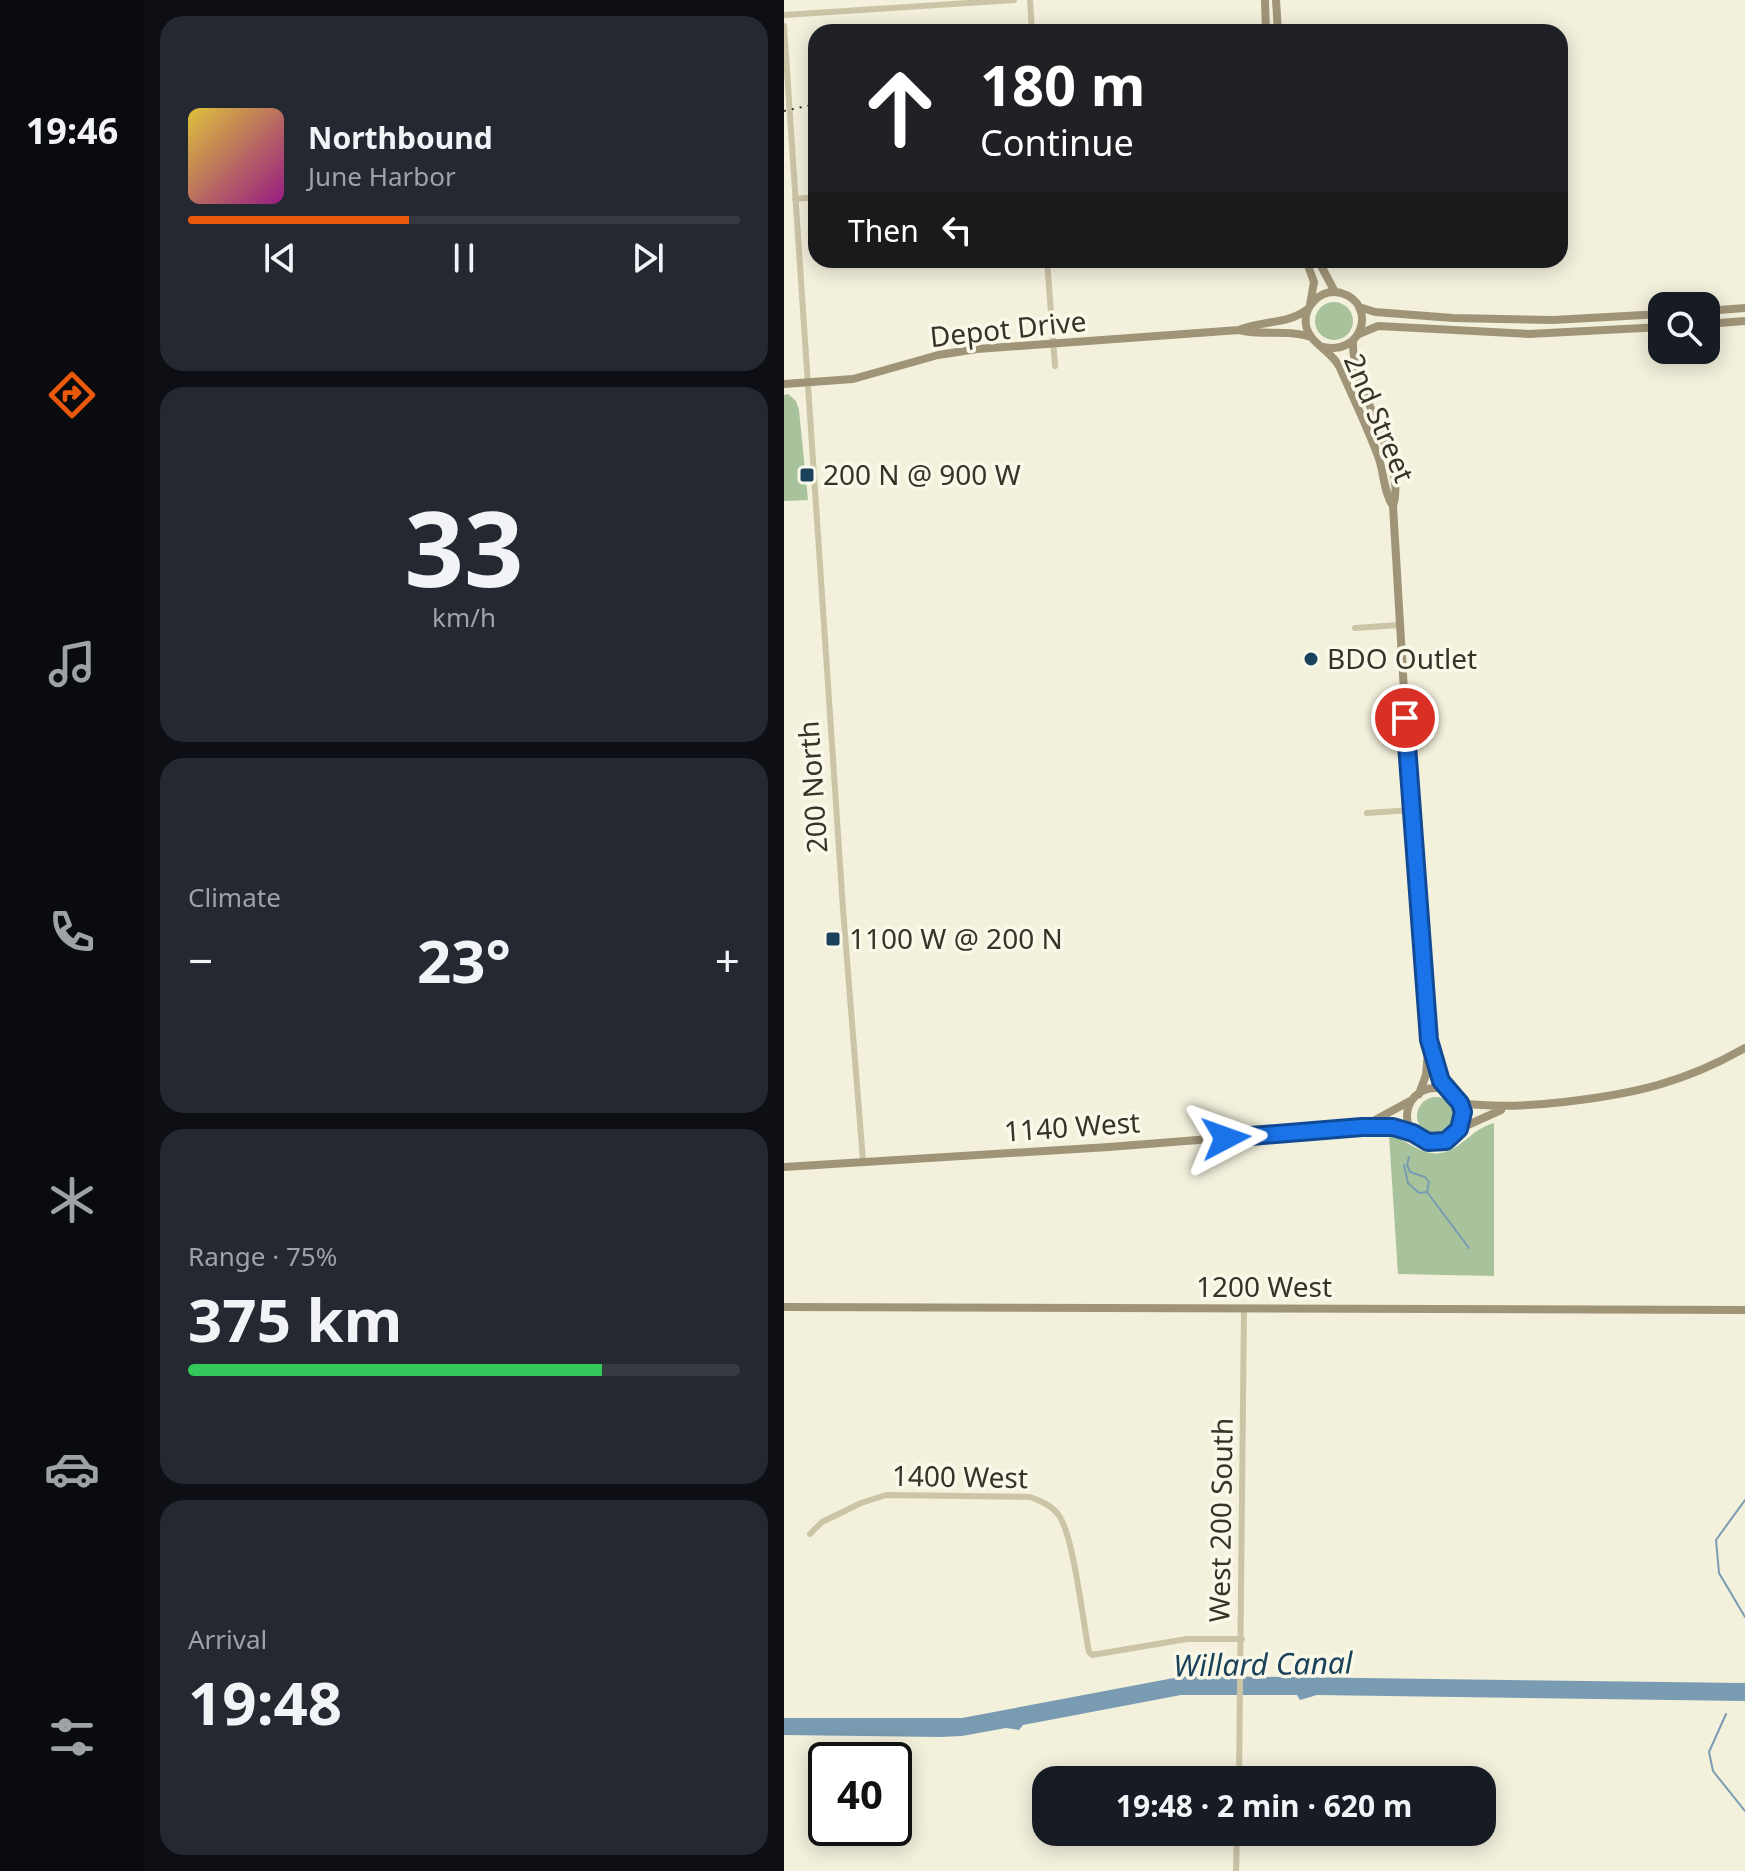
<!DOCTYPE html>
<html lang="en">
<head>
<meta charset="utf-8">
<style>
  body { margin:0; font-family:"Noto Sans",sans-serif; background:#242831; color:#f1f3f6; height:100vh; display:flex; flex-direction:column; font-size:30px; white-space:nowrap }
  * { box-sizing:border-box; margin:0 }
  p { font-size:26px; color:#9ea1a6 }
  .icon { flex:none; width:44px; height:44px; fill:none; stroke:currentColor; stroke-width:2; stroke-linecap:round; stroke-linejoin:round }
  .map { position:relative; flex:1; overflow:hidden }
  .sheet { display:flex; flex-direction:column; gap:16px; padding:16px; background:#0d0f14; width:640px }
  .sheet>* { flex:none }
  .hud { position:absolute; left:24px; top:24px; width:760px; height:244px; border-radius:24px; box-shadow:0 4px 20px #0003; background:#202124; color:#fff; overflow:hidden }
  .tools { position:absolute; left:864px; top:292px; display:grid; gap:16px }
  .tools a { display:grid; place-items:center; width:72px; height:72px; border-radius:16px; background:#171b24; box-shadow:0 4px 20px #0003; font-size:40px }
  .speed { position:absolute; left:24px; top:1742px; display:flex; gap:16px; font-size:40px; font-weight:700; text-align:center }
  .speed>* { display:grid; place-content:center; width:104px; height:104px; border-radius:50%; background:#171b24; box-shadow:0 4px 20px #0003; line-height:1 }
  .speed .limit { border:4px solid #111; border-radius:12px; background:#fff; color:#111 }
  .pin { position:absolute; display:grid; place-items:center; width:68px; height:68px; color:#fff; margin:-34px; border:4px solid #fff; border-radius:50%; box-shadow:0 2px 8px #0007 }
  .me { position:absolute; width:88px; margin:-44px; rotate:86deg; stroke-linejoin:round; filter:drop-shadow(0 0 6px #0008) }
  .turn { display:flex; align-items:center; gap:28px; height:168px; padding:0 40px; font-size:36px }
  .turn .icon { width:104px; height:104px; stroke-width:2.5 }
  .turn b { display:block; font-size:56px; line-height:68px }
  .then { display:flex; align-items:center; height:76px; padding:0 40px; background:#0003; gap:16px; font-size:30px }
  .big { font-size:60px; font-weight:700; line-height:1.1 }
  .sheet .card { flex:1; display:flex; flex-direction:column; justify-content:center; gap:12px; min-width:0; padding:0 28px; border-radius:24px; background:#242831 }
  .sheet .dial { align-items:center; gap:0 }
  .dial b { font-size:104px; line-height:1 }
  .song { display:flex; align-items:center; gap:24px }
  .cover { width:96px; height:96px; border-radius:12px; background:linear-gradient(135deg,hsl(50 70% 55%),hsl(310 70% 35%)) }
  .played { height:8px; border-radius:4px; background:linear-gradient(90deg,#ea580c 40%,#363941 40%) }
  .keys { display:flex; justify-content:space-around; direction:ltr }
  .heat { display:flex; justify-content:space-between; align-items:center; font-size:44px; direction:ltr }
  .charge { height:12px; border-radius:6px; background:linear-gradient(90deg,#34c759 75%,#363941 0) }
  .trip { position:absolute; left:248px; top:1766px; width:464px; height:80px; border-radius:24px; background:#171b24; box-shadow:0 4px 20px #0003; font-weight:700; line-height:80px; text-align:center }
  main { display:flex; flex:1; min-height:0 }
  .dock { display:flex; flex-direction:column; width:144px; justify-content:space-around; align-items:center; background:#090b0e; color:#9ea1a6 }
  .dock .icon { width:56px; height:56px }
  .dock .active { color:#ea580c }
  .dock b { font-size:36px; color:#f1f3f6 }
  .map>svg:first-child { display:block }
</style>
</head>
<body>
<main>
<nav class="dock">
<b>19:46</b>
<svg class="icon active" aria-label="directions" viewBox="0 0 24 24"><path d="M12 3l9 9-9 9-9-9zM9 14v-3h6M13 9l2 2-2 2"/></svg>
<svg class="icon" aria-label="music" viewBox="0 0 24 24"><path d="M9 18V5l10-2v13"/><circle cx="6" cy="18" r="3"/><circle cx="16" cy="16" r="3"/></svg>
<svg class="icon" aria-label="phone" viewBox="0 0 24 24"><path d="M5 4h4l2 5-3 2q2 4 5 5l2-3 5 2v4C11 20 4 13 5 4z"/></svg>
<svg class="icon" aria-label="climate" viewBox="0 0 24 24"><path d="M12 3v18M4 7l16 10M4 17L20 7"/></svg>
<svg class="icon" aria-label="car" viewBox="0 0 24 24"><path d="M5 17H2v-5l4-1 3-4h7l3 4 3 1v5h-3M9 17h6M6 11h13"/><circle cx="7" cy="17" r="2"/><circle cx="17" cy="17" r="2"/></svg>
<svg class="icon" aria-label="filters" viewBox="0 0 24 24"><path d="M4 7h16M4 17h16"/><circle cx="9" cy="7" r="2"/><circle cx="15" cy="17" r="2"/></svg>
</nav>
<section class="sheet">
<div class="card">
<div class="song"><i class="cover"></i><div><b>Northbound</b><p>June Harbor</p></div></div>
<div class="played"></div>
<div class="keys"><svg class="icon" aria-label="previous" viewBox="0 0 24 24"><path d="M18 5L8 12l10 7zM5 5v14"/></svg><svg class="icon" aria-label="pause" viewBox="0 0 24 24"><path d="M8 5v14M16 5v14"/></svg><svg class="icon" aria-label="next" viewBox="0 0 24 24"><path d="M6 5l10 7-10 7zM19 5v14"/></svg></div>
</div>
<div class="card dial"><b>33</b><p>km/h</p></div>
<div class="card"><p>Climate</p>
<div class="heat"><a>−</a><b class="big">23°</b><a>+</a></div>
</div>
<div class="card"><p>Range · 75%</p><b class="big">375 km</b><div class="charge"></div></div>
<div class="card"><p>Arrival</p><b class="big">19:48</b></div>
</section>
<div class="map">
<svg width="961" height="1871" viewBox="0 0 961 1871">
  <rect width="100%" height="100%" fill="#f3f0dc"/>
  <path fill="#a8c39b" d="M531 321a19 19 0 1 1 38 0a19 19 0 1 1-38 0Z
    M 4,394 L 12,401 L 15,410 L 24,500 L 0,501 L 0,395 Z
    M633 1116a19 19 0 1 1 38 0a19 19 0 1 1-38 0Z
    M 710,1123 L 710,1276 L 614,1274 L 605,1136 C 621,1138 631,1151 647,1153 C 674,1157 685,1129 710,1123 Z"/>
  <path fill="#799cb2" d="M 419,1676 L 961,1683 L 961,1701 L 533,1695 L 516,1700 L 513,1695 L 397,1695 L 239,1725 L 235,1730 L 222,1728 L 178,1736 L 156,1737 L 0,1735 L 0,1718 L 178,1718 L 395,1677 Z"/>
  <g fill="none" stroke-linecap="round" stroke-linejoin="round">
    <path stroke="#799cb2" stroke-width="2" d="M 620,1165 L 624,1183 L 635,1193 L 643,1192 L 645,1182 L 641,1177 L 626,1172 L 623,1165 L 625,1157
      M 643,1192 L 685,1248
      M 961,1500 L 932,1540 L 935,1573 L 961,1617
      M 942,1714 L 925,1752 L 929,1771 L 961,1811"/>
    <path stroke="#ccc4a7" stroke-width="6" d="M 246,0 L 248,32
      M 0,15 L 230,0
      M 0,26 L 59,909 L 79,1161
      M 11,199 L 32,197
      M 263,260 L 271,366
      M 571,628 L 615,625
      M 583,813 L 628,810
      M 26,1534 L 38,1522 L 77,1503 L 102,1495 L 246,1497 C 257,1501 269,1506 276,1517 C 290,1540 299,1622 305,1652 L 308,1655 L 403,1639 L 458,1639
      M 455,1780 L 460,1309
      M 452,1871 L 453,1832"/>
    <path stroke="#a09478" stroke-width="8" d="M 481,0 L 482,32
      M 492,0 L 494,32
      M 522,260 L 530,282 L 526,305
      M 534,260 L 551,292
      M 575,307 L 591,312 L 669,318 L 769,320 L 878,314
      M 922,311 L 961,308
      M 922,324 L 961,321
      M 455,330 C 479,320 503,325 524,309
      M 575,334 L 594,326 L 745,334 L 878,327
      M 569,342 C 567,389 624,463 609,506 L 621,708 L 645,1040 L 642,1075 L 635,1094
      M 539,347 C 580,356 593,303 557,293 C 537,288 519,306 522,325 C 525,344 548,350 556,368 C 569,398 584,428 595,459 C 600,474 600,493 609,506
      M 0,384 L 69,379 L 154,355 L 193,349 L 455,330 C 479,336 503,329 527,337
      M 647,1047 L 653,1070 L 663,1091
      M623 1116a28 28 0 1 1 56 0a28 28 0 1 1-56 0Z
      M 676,1103 C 712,1108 745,1106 780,1102 C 849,1094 900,1083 961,1048
      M 582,1125 L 626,1101
      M 675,1129 L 717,1110
      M 0,1167 L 325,1147 L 578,1127 L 607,1127 L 629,1133
      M 0,1307 L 961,1310"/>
    <path stroke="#383228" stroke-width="2" stroke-dasharray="2 6" stroke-linecap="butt" d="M 0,111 L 32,104"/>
  </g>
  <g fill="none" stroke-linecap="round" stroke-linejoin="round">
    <g stroke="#114b97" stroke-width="20">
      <path id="route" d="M 442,1138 L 578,1127 L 609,1127 L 629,1133 L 644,1142 L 662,1141 L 675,1129 L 679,1112 L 676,1103 L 657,1081 L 645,1040 L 621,718"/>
    </g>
    <use href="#route" stroke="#1a73e8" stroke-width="14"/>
  </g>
  <g fill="#1b425b" stroke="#faf8e8" stroke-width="3">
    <rect x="15" y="467" width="16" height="16" rx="4"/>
    <circle cx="527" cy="659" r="8"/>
    <rect x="41" y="931" width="16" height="16" rx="4"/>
  </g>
  <g text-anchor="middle" stroke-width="7" stroke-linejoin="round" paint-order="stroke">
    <g font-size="28" fill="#383228" stroke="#faf8e8">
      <text transform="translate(224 329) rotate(-6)" y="10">Depot Drive</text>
      <text transform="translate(595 418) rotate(67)" y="10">2nd Street</text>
      <text transform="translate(29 787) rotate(-94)" y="10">200 North</text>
      <text transform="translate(288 1127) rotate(-4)" y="10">1140 West</text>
      <text x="480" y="1297">1200 West</text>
      <text transform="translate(176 1477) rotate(1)" y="10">1400 West</text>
      <text transform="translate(437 1520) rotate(-89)" y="10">West 200 South</text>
    </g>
    <g font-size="28" fill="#383228" stroke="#faf8e8" text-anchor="start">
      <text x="39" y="485">200 N @ 900 W</text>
      <text x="543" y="669">BDO Outlet</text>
      <text x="65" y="949">1100 W @ 200 N</text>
    </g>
    <g font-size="30" font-style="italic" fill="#1b425b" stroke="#faf8e8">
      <text transform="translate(479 1665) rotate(-1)" y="10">Willard Canal</text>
    </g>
  </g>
</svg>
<div class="tools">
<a><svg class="icon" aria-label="search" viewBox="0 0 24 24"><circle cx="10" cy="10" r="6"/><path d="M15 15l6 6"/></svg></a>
</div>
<div class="speed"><div class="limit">40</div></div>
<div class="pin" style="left:621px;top:718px;background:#d93025"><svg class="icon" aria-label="arrive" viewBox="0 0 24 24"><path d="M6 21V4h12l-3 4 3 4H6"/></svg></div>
<svg class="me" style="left:442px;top:1138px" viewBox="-20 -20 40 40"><path d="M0-17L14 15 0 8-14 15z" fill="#1a73e8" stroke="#fff" stroke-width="4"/></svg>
<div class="trip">19:48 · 2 min · 620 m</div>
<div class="hud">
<div class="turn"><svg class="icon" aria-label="ahead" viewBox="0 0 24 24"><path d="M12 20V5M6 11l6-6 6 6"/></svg><div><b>180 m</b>Continue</div></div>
<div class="then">Then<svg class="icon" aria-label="left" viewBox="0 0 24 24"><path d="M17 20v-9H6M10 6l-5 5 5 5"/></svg></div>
</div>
</div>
</main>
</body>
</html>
